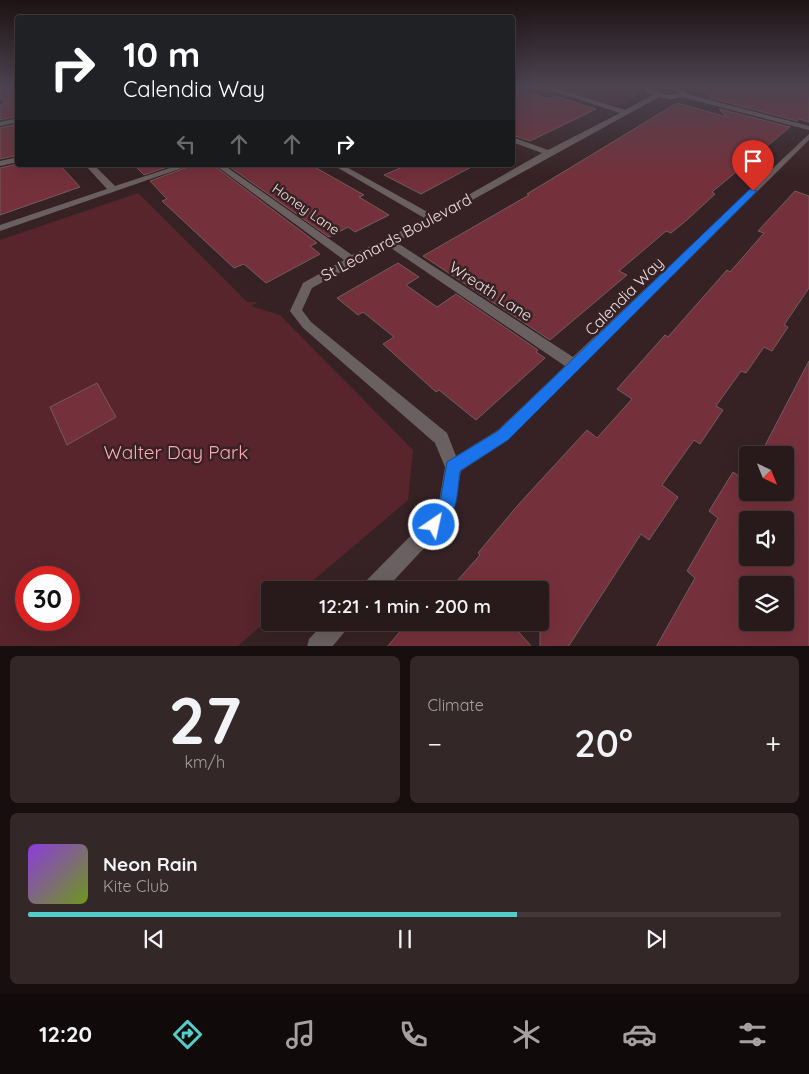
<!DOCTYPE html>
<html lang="en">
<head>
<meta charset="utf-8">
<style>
  body { margin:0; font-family:Quicksand,sans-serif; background:#342728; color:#f1f3f6; height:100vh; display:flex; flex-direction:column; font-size:19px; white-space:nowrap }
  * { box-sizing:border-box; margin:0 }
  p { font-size:16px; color:#a5a1a3 }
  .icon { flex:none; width:28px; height:28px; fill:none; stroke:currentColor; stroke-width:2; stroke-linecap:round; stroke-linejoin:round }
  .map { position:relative; height:646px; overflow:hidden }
  .details { display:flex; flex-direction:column; gap:10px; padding:10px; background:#160e0f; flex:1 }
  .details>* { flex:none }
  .hud { position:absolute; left:15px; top:15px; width:500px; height:152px; border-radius:5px; box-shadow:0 5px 20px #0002,0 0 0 1px #44383a; background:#202124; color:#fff; overflow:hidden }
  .needle { width:32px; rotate:137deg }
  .fabs { position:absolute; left:739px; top:446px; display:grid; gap:10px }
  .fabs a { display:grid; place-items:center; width:55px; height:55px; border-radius:5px; background:#281a1b; box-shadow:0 5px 20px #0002,0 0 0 1px #44383a; font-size:25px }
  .speed { position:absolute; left:15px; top:566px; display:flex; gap:10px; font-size:25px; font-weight:700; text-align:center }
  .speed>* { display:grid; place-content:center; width:65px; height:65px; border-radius:50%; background:#281a1b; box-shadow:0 5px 20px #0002,0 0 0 1px #44383a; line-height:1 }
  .speed .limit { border:8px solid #d22; background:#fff; color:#111 }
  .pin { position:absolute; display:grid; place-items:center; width:42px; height:42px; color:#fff; margin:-51px -21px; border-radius:50% 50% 50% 0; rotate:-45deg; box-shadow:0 0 5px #0007 }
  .pin .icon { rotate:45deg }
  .me { position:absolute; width:55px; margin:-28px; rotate:34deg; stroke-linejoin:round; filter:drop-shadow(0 0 4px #0008) }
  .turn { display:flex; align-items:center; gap:18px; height:105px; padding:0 25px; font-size:22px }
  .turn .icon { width:65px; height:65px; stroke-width:2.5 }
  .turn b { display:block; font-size:35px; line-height:42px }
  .lanes { display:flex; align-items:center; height:48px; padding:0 25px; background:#0003; justify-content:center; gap:25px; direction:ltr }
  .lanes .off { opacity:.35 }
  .big { font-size:38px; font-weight:600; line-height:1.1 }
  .details .widget { flex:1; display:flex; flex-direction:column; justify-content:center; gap:8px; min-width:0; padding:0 18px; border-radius:8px; background:#342728 }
  .details .dial { align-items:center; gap:0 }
  .dial b { font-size:65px; line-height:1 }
  .song { display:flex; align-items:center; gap:15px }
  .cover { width:60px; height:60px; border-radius:8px; background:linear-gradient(135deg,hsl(270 70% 55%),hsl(80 70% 35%)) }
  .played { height:5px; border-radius:2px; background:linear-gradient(90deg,#53cdca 65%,#44383a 65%) }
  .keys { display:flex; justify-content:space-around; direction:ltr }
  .heat { display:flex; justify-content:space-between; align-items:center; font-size:28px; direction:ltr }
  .details .tiles { flex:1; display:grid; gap:10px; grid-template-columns:1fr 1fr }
  .widget:last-child { grid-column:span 2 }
  .trip { position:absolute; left:261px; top:581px; width:288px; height:50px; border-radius:5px; background:#281a1b; box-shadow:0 5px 20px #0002,0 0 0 1px #44383a; font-weight:600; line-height:50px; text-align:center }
  .tab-bar { display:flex; height:80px; justify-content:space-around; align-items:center; background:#100a0b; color:#a5a1a3 }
  .tab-bar .icon { width:35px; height:35px }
  .tab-bar .active { color:#53cdca }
  .tab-bar b { font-size:22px; color:#f1f3f6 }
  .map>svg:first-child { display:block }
</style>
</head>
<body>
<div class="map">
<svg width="809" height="647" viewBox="0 0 809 647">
  <rect width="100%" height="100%" fill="#362224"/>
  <path fill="#58252c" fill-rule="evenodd" d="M 545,86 L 629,86 L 637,93 L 625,104 L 609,105 Z
    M 138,193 L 247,302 L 258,302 L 251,306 L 280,315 L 413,450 L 408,500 L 302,590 L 270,590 L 270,618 L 238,646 L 0,646 L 0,240 ZM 26,578 L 69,578 L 69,620 L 26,620 Z"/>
  <path fill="#75313b" stroke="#735c5e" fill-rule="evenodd" d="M 0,86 L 18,86 L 18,116 L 0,120 L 0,105 L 6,103 L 0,97 Z
    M 699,86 L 809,90 L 809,122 L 799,119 L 797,121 L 710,98 Z
    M 512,87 L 550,99 L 555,96 L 596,109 L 530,141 L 512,135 Z
    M 677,103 L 727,117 L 719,109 L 790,127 L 712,192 L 715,194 L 688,219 L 671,233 L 666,231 L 619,271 L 627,275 L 550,340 L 423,256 L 529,195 L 527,194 Z
    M 18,124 L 18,155 L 0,159 L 0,128 Z
    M 18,164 L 60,165 L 80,187 L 0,215 L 0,168 Z
    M 134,165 L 173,165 L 144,175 Z
    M 193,165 L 213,165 L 317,243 L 310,246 L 320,254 L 266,283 L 244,264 L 234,268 L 162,201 L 167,199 L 150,181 Z
    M 227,165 L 311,165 L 364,195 L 359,197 L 389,215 L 355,232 L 348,227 L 329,237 Z
    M 407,165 L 475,165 L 421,194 L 384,175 Z
    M 795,191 L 809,196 L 809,288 L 784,325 L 788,327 L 772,351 L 764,347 L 746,373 L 741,371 L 716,406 L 723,410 L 700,444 L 694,440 L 662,485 L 678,497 L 649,540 L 641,534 L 568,647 L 540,647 L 540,590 L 449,590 L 480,555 L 478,553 L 518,505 L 587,430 L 597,438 L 632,399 L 617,389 L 665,335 L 668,337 L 727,270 L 730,272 L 764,233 L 758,231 Z
    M 398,263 L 419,277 L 406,285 L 437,307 L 456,294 L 538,350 L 536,352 L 545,358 L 476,420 L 439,390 L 436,392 L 383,344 L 394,337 L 363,312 L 358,315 L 337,298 Z
    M 809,361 L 809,647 L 656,647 L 695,578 L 687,571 L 718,518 L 709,511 L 733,472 L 748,482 L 748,492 L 785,492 L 785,455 L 760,455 ZM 748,520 L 785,520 L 785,558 L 748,558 ZM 748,585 L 785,585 L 785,622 L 748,622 Z
    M 97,383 L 116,417 L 67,445 L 50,407 Z
    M 408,622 L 510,622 L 532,647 L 387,647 Z"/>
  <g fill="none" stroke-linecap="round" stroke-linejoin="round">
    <path fill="#6b6061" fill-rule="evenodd" d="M 538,86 L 547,86 L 625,110 L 653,95 L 646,92 L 644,88 L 646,86 L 652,86 L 651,90 L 666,95 L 680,93 L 668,86 C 677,86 682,86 687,94 L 809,126 L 809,130 L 682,97 L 671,99 L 659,97 L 396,242 L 573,357 L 809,134 L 809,140 L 508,440 L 461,471 L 452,518 L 385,590 L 361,590 L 364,583 L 438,508 L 445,467 L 435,443 L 303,328 L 290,311 L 303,283 L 344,260 L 215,165 L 224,165 L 352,255 L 426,219 L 333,165 L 343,165 L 433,215 L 542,153 L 512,142 L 512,137 L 548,150 L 620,113 ZM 388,246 L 565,366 L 498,430 L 456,456 L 447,433 L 311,322 L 302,310 L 312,288 Z
      M 18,118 L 18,122 L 0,126 L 0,122 Z
      M 18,157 L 18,162 L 0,166 L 0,161 Z
      M 85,165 L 94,165 L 115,186 L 179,165 L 191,165 L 0,231 L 0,225 L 107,189 Z
      M 325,622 L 350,622 L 347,629 L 332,647 L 307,647 L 309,639 Z"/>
  </g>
  <linearGradient id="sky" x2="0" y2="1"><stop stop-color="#1e1314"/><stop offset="0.49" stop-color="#4c4450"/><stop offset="1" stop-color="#4c4450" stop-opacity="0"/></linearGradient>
  <rect width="809" height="176" fill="url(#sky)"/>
  <path fill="#1a73e8" stroke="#114b97" d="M 750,189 L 757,191 L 508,440 L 460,471 C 457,493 458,523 434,533 L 428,531 L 425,525 L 439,508 L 447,462 L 498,431 Z"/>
  <g text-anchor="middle" stroke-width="5" stroke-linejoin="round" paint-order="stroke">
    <g font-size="14" fill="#ebddde" stroke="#362224">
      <text transform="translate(306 209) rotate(35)" y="5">Honey Lane</text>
    </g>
    <g font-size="16" fill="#ebddde" stroke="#362224">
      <text transform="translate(396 237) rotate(-28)" y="6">St Leonards Boulevard</text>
      <text transform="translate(491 291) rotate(33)" y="6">Wreath Lane</text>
      <text transform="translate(624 296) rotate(-45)" y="6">Calendia Way</text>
    </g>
    <g font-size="19" fill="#fda8b1" stroke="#362224">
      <text x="176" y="459">Walter Day Park</text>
    </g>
  </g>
</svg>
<div class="fabs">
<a><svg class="needle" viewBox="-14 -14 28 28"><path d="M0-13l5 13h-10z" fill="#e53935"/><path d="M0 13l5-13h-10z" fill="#a5a1a3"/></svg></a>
<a><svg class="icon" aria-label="sound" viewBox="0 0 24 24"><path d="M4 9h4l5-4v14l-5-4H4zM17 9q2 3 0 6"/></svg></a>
<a><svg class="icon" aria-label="layers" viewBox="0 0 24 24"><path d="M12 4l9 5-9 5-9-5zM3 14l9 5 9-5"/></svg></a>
</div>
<div class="speed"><div class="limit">30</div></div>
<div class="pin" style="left:753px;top:191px;background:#d93025"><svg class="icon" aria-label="arrive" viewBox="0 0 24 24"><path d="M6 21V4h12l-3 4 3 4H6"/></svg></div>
<svg class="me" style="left:434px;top:525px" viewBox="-20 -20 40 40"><circle r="17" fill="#1a73e8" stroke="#fff" stroke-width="3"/><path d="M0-11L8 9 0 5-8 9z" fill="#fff"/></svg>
<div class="trip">12:21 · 1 min · 200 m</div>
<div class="hud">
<div class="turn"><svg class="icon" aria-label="right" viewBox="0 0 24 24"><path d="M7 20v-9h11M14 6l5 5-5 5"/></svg><div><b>10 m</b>Calendia Way</div></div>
<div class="lanes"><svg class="icon off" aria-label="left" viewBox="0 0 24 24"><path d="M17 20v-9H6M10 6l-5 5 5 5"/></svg><svg class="icon off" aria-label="ahead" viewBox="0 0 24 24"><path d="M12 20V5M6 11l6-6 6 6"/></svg><svg class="icon off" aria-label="ahead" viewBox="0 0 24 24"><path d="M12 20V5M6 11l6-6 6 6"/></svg><svg class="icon" aria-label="right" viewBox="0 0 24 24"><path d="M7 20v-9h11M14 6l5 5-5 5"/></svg></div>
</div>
</div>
<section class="details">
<div class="tiles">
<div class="widget dial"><b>27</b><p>km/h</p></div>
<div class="widget"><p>Climate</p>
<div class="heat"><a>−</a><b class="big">20°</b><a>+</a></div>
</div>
<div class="widget">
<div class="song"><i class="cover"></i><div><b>Neon Rain</b><p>Kite Club</p></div></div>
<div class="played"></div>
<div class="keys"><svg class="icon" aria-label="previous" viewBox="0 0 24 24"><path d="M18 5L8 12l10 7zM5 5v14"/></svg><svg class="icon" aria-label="pause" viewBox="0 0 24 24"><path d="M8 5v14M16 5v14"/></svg><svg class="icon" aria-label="next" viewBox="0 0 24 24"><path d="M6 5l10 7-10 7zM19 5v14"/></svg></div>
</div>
</div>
</section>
<nav class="tab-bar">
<b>12:20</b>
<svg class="icon active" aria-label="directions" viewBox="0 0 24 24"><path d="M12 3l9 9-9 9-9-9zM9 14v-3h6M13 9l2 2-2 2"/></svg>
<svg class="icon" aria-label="music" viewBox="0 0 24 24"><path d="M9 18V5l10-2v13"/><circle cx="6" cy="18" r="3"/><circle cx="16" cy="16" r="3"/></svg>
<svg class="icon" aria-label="phone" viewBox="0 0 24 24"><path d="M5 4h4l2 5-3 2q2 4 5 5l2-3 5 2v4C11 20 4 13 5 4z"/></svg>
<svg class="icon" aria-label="climate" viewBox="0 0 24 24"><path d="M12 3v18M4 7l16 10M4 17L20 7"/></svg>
<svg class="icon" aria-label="car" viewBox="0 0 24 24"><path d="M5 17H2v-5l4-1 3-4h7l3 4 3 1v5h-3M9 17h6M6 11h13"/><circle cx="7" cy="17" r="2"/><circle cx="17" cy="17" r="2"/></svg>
<svg class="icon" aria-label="filters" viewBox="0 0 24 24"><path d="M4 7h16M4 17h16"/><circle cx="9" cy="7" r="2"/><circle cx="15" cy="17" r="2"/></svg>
</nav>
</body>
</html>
